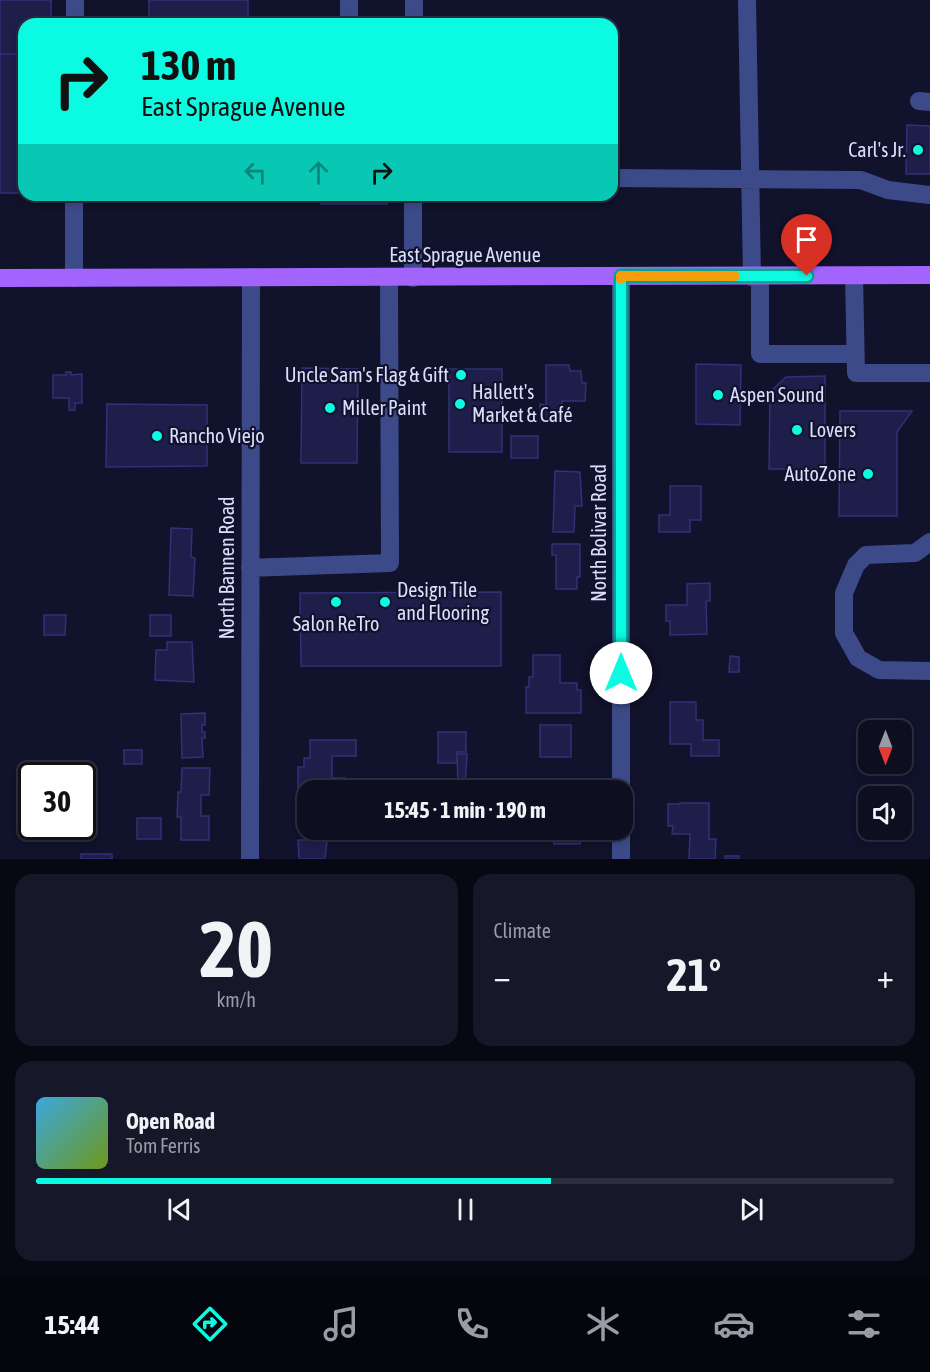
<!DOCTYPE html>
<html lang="en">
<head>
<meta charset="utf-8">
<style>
  body { margin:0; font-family:"Asap Condensed",sans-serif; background:#161729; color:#f1f3f6; height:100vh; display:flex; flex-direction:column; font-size:22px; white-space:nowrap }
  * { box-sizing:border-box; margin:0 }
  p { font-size:20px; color:#9a9ca5 }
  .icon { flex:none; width:33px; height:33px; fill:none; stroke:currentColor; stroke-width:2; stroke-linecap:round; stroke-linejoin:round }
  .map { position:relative; height:859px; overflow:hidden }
  .details { display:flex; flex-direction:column; gap:15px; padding:15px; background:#070812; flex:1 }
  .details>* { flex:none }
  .top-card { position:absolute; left:18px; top:18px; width:600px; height:183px; border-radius:18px; box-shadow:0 3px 9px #0003,0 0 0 2px #2d2e3e; background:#0afbe1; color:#111; overflow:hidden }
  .needle { width:39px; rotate:180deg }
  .fabs { position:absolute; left:858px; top:720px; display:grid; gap:12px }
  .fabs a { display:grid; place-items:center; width:54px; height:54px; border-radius:12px; background:#0d0e20; box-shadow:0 3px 9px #0003,0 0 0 2px #2d2e3e; font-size:30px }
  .speed { position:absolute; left:18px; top:762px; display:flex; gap:12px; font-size:30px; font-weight:700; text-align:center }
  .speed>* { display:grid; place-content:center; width:78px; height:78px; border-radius:50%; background:#0d0e20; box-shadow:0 3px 9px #0003,0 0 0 2px #2d2e3e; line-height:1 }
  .speed .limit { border:3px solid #111; border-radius:9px; background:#fff; color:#111 }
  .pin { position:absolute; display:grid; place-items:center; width:51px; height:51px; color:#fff; margin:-62px -26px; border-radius:50% 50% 50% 0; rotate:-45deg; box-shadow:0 0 6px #0007 }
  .pin .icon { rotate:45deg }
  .me { position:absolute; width:66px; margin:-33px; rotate:0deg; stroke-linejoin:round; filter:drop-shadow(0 0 4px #0008) }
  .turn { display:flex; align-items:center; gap:21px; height:126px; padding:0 24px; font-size:27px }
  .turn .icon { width:78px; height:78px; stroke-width:2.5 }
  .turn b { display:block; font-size:42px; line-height:51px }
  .lanes { display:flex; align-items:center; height:57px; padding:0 24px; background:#0003; justify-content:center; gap:30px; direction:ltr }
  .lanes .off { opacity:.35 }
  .big { font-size:45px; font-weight:700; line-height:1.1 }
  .details .widget { flex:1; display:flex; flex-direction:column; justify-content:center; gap:9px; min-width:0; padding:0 21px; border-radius:18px; background:#161729 }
  .details .dial { align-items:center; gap:0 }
  .dial b { font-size:78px; line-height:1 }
  .song { display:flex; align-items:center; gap:18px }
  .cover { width:72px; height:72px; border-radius:9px; background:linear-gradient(135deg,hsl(200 70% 55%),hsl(80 70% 35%)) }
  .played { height:6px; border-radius:3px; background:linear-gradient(90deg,#0afbe1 60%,#2d2e3e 60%) }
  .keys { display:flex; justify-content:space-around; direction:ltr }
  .heat { display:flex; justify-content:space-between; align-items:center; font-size:33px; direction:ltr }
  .details .tiles { flex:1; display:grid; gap:15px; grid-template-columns:1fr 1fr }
  .widget:last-child { grid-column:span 2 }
  .trip { position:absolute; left:297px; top:780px; width:336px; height:60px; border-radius:18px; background:#0d0e20; box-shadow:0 3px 9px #0003,0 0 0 2px #2d2e3e; font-weight:700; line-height:60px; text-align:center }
  .dock { display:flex; height:96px; justify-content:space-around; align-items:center; background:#05060d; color:#9a9ca5 }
  .dock .icon { width:42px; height:42px }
  .dock .selected { color:#0afbe1 }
  .dock b { font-size:27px; color:#f1f3f6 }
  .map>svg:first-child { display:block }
</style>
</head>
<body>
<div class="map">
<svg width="930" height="859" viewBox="0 0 930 859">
  <rect width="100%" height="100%" fill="#11122b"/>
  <path fill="#1e1e4b" stroke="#303177" stroke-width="1.5" d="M 0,0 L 51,0 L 51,24 L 24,24 L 24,54 L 0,54 Z
    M 149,0 L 248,0 L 248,24 L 149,24 Z
    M 0,54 L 24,54 L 24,193 L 0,193 Z
    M 907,125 L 930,126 L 930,174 L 906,174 Z
    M 321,195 L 387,195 L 387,204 L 321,204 Z
    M 696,364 L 741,365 L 740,425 L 696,424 Z
    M 546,365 L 569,365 L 570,371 L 581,371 L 582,383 L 586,383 L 585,401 L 562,401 L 562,421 L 540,421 L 540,404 L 546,405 Z
    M 302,368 L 358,369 L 357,463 L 301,463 Z
    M 449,369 L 502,369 L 502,452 L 449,452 Z
    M 66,372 L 71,372 L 71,375 L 82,374 L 82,403 L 75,403 L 75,410 L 69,410 L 69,398 L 53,398 L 53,375 L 66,375 Z
    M 825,376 L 825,469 L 769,469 L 770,392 L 786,377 Z
    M 107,404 L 207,405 L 207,466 L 106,467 Z
    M 840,411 L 912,411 L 897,432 L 897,516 L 839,516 Z
    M 511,436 L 538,436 L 538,458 L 511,458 Z
    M 555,471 L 580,472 L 582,506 L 575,506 L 574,532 L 553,532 Z
    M 670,486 L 701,486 L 701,520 L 690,520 L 690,532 L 659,532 L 659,515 L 670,515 Z
    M 171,528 L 192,529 L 191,557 L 195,558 L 193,596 L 169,595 Z
    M 552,544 L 580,544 L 580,577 L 577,577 L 577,589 L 556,589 L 556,555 L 552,555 Z
    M 710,583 L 710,601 L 706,601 L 707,634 L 670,635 L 670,621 L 666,621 L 666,605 L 687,605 L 687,584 Z
    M 501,592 L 501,666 L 301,666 L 300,593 Z
    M 44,615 L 66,615 L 65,635 L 44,635 Z
    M 150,615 L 171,615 L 171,636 L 150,636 Z
    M 167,642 L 192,642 L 194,682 L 155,680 L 156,650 L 167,650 Z
    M 533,655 L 560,655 L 560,683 L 577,683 L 577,690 L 581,690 L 581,713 L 526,713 L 526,687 L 529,687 L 529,677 L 533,677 Z
    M 730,656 L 739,657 L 739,672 L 729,672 Z
    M 670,702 L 696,702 L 696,720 L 703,720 L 703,740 L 719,740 L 719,756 L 691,756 L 691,744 L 670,744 Z
    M 205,713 L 205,725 L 202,725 L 202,732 L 205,732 L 205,738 L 202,738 L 203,757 L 182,758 L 181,714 Z
    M 540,725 L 571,725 L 571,757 L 540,757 Z
    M 438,732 L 466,732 L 466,752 L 457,752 L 457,763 L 438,763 Z
    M 310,740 L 356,740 L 356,756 L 332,756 L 332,778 L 345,778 L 345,790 L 308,790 L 308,804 L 298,804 L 298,767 L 304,767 L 304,758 L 310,758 Z
    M 124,750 L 142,750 L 142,764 L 124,764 Z
    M 457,754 L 467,754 L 465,790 L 458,790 Z
    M 182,768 L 210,768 L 209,795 L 201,795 L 201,816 L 209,816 L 209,840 L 181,840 L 181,817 L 177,817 L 178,792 L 181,792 Z
    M 531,789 L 554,789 L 554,790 L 531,790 Z
    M 680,803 L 709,803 L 709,839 L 716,839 L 715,859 L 689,859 L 690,834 L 672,834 L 673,826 L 668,826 L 668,804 L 680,804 Z
    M 137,818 L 161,818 L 161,839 L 137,839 Z
    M 320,830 L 340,830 L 339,835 L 343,835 L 343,841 L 327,841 L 325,859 L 299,859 L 298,840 L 320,840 Z
    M 554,830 L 580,830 L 580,844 L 554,844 Z
    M 81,854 L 112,854 L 112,859 L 81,859 Z
    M 725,856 L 739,856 L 739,859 L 725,859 Z"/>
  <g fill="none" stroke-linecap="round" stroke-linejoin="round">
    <path stroke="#3d4a89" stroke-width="18" d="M 349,0 L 349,24
      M 747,0 L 752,277
      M 75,24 L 75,0
      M 414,24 L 414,0
      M 919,101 L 930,102
      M 612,178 L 861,180 L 888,190 L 930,195
      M 854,276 L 856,373 L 930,373
      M 760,277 L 760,354 L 855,354
      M 74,278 L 74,195
      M 413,278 L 413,195
      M 930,542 L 915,553 L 866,555 L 856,565 L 844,593 L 844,633 L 858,658 L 879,670 L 930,671
      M 250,568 L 390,563 L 389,278
      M 621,790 L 621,276
      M 250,859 L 251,277
      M 621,859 L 621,830"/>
    <path stroke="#a364fd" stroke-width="18" d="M 0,278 L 930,275"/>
  </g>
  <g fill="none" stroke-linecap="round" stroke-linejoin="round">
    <g stroke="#06a392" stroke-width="15">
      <path id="route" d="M 621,673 L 621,276 L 807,276"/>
    </g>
    <use href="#route" stroke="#0afbe1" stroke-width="10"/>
    <path stroke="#f59e0b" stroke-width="10" d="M 621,279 L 621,276 L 735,276"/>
  </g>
  <g fill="#0afbe1" stroke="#11122b" stroke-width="2">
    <circle cx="918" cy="150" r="6"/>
    <circle cx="461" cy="375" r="6"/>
    <circle cx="718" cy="395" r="6"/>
    <circle cx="460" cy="404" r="6"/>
    <circle cx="330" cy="408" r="6"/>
    <circle cx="797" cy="430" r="6"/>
    <circle cx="157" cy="436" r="6"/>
    <circle cx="868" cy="474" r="6"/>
    <circle cx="336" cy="602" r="6"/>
    <circle cx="385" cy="602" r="6"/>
  </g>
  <g text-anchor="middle" stroke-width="4.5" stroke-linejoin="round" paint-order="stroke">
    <g font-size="20" fill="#dbdffe" stroke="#11122b" text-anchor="start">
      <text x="906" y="157" text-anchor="end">Carl's Jr.</text>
      <text x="449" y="382" text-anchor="end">Uncle Sam's Flag &amp; Gift</text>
      <text x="472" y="399">Hallett's<tspan x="472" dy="23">Market &amp; Café</tspan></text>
      <text x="730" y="402">Aspen Sound</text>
      <text x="342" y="415">Miller Paint</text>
      <text x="809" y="437">Lovers</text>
      <text x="169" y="443">Rancho Viejo</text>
      <text x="856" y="481" text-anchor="end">AutoZone</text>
      <text x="397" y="597">Design Tile<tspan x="397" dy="23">and Flooring</tspan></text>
      <text x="336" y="631" text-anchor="middle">Salon ReTro</text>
    </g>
    <g font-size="20" fill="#dbdffe" stroke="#11122b">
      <text x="465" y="262">East Sprague Avenue</text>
      <text transform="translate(599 533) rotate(-90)" y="7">North Bolivar Road</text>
      <text transform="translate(227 568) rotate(-90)" y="7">North Bannen Road</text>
    </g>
  </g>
</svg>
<div class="fabs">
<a><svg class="needle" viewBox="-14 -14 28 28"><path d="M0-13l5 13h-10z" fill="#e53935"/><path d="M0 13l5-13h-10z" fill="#9a9ca5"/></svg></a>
<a><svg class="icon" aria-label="sound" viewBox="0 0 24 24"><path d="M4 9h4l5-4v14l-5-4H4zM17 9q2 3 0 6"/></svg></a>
</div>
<div class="speed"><div class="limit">30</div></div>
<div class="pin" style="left:807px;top:276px;background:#d93025"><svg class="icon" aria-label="arrive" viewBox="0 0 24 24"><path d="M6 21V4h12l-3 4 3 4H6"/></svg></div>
<svg class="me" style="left:621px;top:673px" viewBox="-20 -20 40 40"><circle r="19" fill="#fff"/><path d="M0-13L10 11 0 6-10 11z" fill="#0afbe1"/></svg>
<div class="trip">15:45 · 1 min · 190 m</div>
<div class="top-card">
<div class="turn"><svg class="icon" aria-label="right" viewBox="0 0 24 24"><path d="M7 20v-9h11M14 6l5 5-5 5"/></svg><div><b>130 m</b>East Sprague Avenue</div></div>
<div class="lanes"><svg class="icon off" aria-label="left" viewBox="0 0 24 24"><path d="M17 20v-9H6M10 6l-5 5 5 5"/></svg><svg class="icon off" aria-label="ahead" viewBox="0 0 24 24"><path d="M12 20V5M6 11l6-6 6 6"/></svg><svg class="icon" aria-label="right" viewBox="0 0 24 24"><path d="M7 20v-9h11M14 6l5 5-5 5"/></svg></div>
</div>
</div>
<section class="details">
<div class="tiles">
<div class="widget dial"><b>20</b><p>km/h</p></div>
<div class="widget"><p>Climate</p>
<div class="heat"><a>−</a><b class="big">21°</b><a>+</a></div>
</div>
<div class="widget">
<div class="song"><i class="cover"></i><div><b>Open Road</b><p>Tom Ferris</p></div></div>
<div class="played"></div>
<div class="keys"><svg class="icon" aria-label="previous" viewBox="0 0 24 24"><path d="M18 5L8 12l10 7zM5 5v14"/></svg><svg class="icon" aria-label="pause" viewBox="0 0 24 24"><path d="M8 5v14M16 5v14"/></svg><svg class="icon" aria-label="next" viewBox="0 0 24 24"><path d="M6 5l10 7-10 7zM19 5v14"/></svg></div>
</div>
</div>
</section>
<nav class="dock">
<b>15:44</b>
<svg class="icon selected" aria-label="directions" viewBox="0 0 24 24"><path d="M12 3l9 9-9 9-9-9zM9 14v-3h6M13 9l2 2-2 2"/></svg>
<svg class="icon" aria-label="music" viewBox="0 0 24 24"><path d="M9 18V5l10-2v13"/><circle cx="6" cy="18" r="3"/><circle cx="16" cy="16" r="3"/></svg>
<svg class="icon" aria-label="phone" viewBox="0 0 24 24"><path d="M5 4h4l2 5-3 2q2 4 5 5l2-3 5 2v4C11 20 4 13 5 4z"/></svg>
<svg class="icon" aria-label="climate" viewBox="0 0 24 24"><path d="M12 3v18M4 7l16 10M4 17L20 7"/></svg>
<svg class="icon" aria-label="car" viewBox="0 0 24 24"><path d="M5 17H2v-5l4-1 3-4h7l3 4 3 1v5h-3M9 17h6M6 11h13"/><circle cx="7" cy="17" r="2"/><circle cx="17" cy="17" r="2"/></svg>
<svg class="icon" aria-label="filters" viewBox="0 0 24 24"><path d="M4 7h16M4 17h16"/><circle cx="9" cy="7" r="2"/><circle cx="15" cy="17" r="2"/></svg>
</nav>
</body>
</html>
